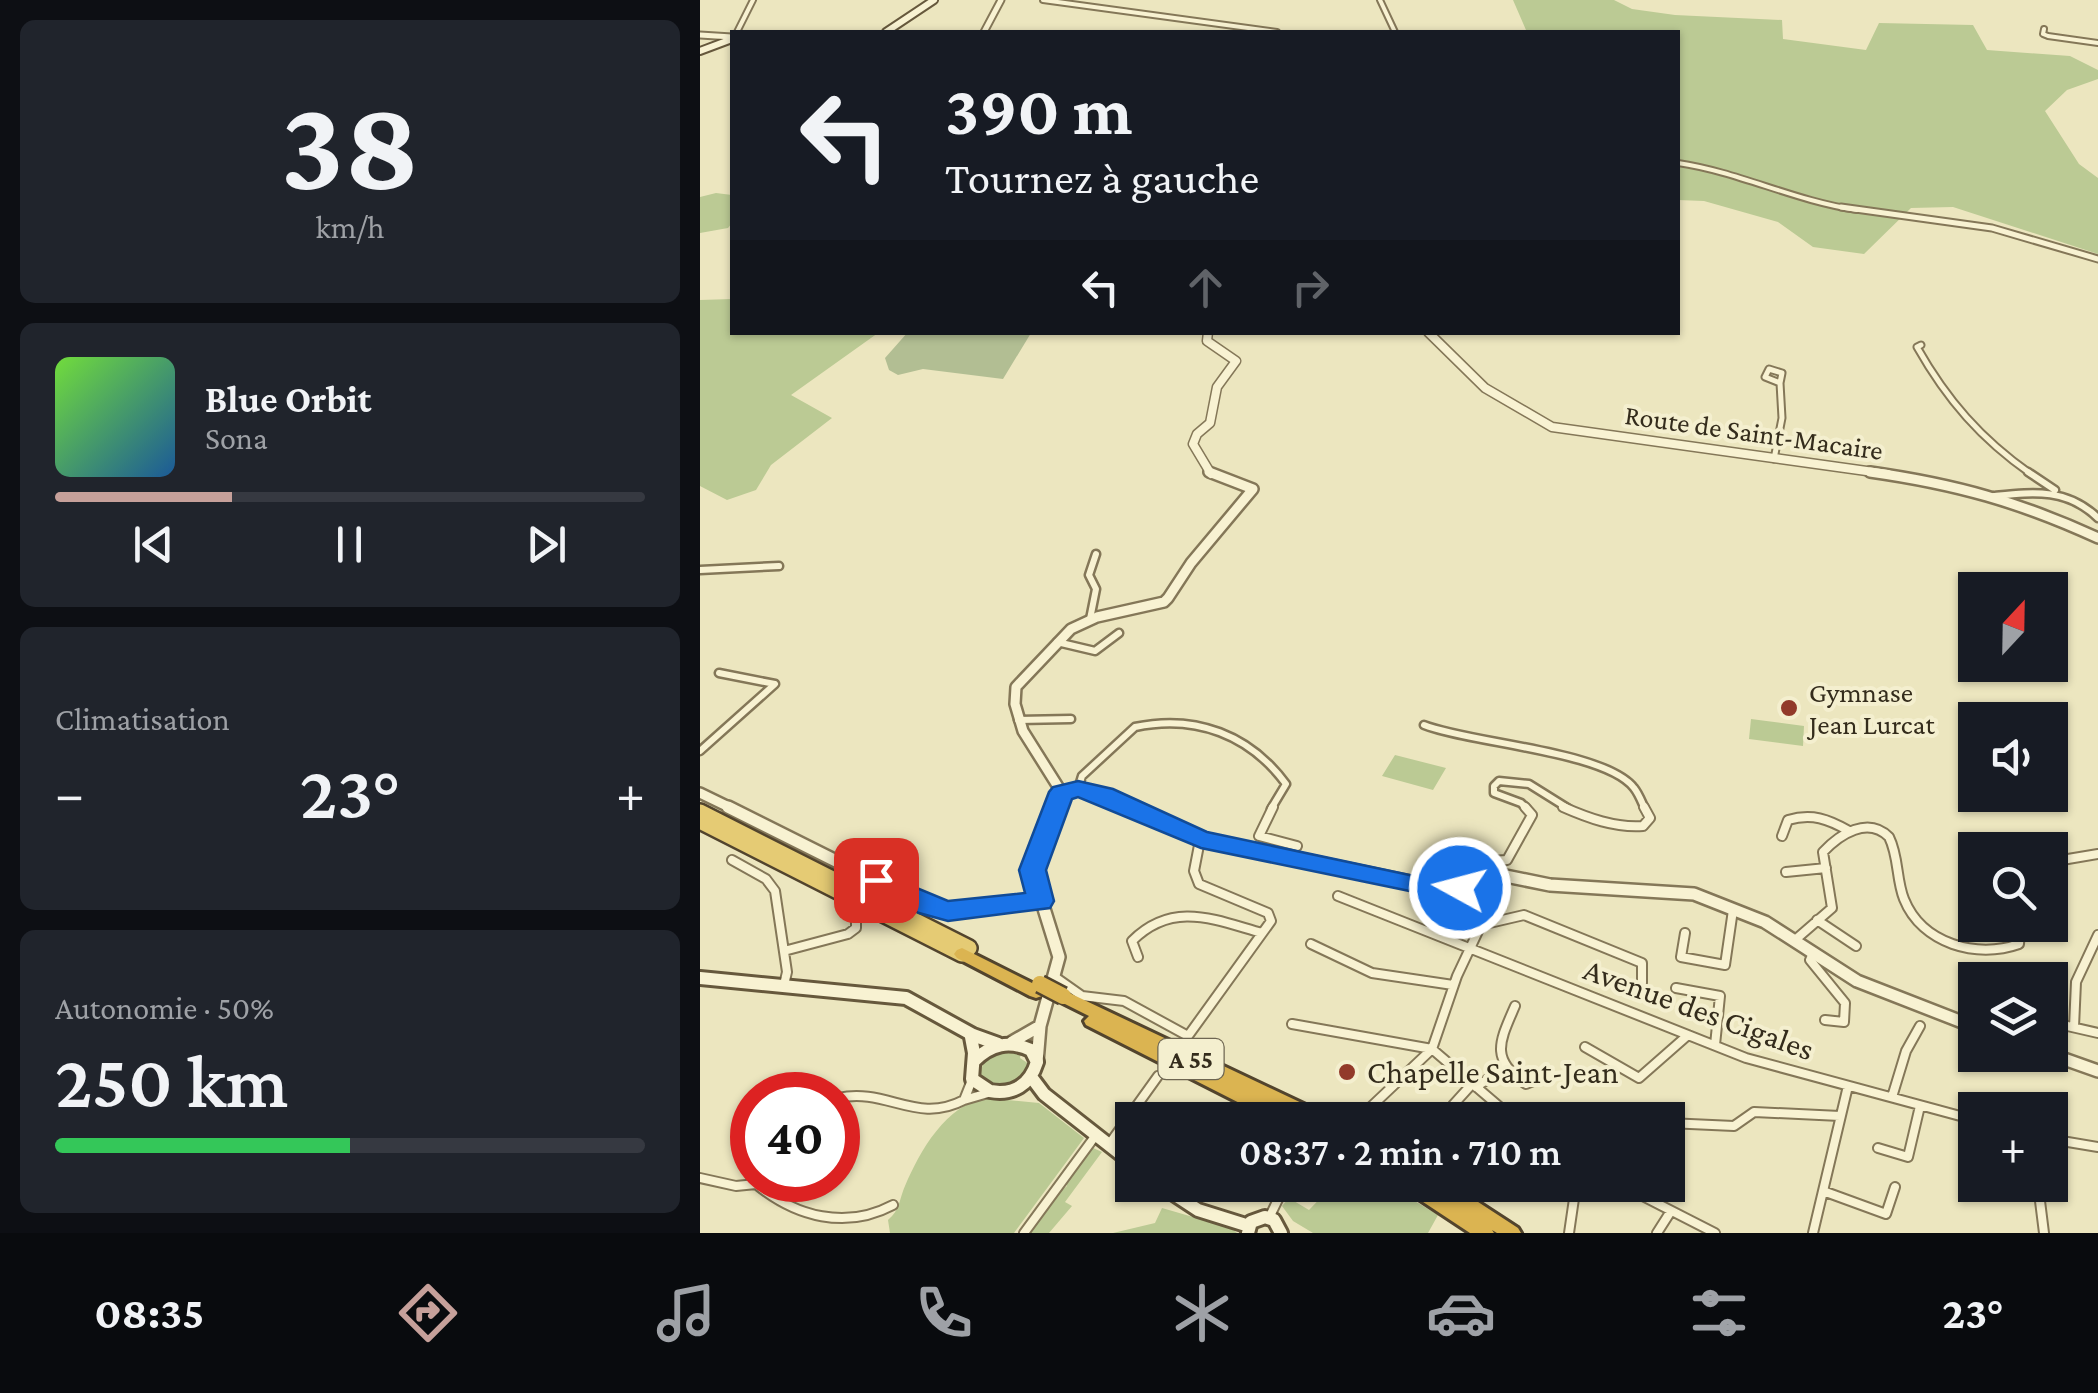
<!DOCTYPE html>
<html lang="fr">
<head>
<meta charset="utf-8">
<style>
  body { margin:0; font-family:"Crimson Pro",serif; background:#20242c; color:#f1f3f6; height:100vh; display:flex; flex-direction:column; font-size:38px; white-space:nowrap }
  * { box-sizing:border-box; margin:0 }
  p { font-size:32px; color:#9ea1a6 }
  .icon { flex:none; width:55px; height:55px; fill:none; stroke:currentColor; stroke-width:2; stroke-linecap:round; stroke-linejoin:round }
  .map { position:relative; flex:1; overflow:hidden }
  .details { display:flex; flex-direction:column; gap:20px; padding:20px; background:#0d0f14; width:700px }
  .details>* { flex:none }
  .hud { position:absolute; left:30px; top:30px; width:950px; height:305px; border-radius:0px; box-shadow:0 2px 8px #0004; background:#171b24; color:#f1f3f6; overflow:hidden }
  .needle { width:65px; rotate:22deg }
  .fabs { position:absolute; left:1258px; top:572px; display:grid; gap:20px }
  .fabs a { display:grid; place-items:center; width:110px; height:110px; border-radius:0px; background:#171b24; box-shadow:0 2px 8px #0004; font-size:50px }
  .speed { position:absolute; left:30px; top:1072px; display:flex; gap:20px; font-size:50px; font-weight:700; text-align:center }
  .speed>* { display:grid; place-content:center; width:130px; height:130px; border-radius:50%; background:#171b24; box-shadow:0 2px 8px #0004; line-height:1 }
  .speed .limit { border:15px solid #d22; background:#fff; color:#111 }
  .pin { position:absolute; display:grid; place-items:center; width:85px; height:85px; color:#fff; margin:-42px; border-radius:20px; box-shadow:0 5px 15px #0006 }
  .me { position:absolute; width:110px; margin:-55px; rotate:277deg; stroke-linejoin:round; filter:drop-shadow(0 0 8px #0008) }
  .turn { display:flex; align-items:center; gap:35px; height:210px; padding:0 50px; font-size:45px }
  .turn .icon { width:130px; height:130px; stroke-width:2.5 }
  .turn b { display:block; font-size:70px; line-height:85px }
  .lanes { display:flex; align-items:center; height:95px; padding:0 50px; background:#0003; justify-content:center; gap:50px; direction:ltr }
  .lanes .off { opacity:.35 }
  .big { font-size:75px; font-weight:600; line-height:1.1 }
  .details .widget { flex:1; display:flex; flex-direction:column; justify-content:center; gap:15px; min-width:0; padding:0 35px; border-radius:15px; background:#20242c }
  .details .dial { align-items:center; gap:0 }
  .dial b { font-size:130px; line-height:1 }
  .song { display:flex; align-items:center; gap:30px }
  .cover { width:120px; height:120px; border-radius:15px; background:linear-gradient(135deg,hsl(100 70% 55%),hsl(210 70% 35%)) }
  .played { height:10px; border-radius:5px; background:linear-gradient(90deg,#c6a09a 30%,#363941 30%) }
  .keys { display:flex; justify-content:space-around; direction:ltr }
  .heat { display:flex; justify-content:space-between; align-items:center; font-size:55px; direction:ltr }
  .charge { height:15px; border-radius:8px; background:linear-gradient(90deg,#34c759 50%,#363941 0) }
  .trip { position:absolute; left:415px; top:1102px; width:570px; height:100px; border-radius:0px; background:#171b24; box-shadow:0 2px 8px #0004; font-weight:600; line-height:100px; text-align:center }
  .menu { display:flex; height:160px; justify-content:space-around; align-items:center; background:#090b0e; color:#9ea1a6 }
  .menu .icon { width:70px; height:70px }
  .menu .active { color:#c6a09a }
  .menu b { font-size:45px; color:#f1f3f6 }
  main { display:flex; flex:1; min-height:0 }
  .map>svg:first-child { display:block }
</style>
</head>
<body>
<main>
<section class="details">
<div class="widget dial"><b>38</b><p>km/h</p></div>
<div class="widget">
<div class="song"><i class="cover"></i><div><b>Blue Orbit</b><p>Sona</p></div></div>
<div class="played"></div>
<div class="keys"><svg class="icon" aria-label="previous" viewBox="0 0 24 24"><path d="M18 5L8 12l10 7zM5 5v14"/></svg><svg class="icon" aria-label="pause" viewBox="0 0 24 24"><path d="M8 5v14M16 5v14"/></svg><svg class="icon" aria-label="next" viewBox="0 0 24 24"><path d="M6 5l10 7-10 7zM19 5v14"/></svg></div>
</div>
<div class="widget"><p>Climatisation</p>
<div class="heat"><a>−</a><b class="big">23°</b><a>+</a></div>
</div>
<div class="widget"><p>Autonomie · 50%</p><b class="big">250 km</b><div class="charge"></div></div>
</section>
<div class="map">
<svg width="1398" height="1233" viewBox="0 0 1398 1233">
  <rect width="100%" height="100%" fill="#ece6bf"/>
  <path fill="#bbca94" d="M 813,0 L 914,0 L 932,9 L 975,15 L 1082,20 L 1083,39 L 1166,50 L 1179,23 L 1273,25 L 1287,50 L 1370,56 L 1398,70 L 1398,79 L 1367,90 L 1345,111 L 1379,164 L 1398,178 L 1398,254 L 1253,207 L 1211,208 L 1164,254 L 1113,247 L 1078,222 L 1004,201 L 978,200 L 978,32 L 826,30 Z
    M 16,193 L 32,195 L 32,223 L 28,228 L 0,233 L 0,197 Z
    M 32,299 L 32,332 L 178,333 L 91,395 L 132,418 L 71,465 L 56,490 L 27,500 L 0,486 L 0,300 Z
    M 1051,719 L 1104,726 L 1103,746 L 1049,739 Z
    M 695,755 L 746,768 L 733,790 L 682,776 Z
    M 301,1051 L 321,1053 L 320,1058 L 329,1064 L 320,1081 L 302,1087 L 283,1080 L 280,1072 L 285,1060 Z
    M 287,1098 L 339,1103 L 384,1138 L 314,1233 L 190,1233 L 188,1220 C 200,1210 199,1200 205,1186 C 220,1151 246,1104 287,1098 Z
    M 391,1147 L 402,1152 L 365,1202 L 372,1206 L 349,1233 L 328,1233 L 355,1196 L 367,1186 L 365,1182 Z
    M 633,1185 L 688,1185 L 738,1215 L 728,1233 L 613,1233 L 593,1221 L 582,1206 L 589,1198 L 609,1210 Z
    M 462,1208 L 531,1228 L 537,1233 L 413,1233 L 455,1223 Z"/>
  <path fill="#b2be93" d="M 208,332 L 331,332 L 331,333 L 303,379 L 223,369 L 198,375 L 189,370 L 185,358 Z"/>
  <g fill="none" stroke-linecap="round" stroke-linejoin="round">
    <g stroke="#847758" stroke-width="8">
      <path id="minor-far3" d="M 343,0 L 577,32
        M 680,0 L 695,32
        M 1344,29 L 1343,34 L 1348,36 L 1398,43
        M 37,32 L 53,0
        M 978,163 C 1039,172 1095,201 1157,210"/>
    </g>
    <g stroke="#847758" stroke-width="9">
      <path id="minor-far2" d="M 1141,207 L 1292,228 L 1398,259
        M 1221,345 L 1217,347 C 1247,400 1281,439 1331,474
        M 1069,369 L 1082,373 L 1080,383 L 1065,377 Z
        M 1074,459 L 1082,418 L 1080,383"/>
    </g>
    <g stroke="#847758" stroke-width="11">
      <path id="minor-far1" d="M 1328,472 L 1355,490
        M 1294,496 C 1334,492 1367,488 1398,518
        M 0,570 L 79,566
        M 390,619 L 396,589 L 389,575 L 396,554
        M 357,642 L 395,651 L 419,633
        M 318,720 L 371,719
        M 724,725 C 769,743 906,751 934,788 C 939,794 942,803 945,809
        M 0,751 L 75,684 L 19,673
        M 378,789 L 382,776 L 435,727 C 496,714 550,735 586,784 L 571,809
        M 827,809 L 821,803 L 794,793 L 794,786 L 799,781 L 829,784 L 869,809"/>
    </g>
    <g stroke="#847758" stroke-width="12">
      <path id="minor" d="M 573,807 L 559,836 L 597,846
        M 863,807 C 888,818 915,828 943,826 L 950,818 L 944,807
        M 1082,836 L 1088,820 C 1112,813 1128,819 1149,831
        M 32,860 L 66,879 L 75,891 L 87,972 L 84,985
        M 1086,872 L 1126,868
        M 1350,875 L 1362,860 L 1398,854
        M 745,878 C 758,851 782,863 807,860 L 832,815 L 825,807
        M 638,896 L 1046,1058 L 1275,1120
        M 1117,920 L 1156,946
        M 781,925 L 824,915 L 942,963 L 942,983
        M 985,933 L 981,957 L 1025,965 L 1033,910
        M 1095,940 L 1132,908 L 1123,852 C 1140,834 1168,816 1189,837 C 1199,857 1196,879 1204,899 C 1222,944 1277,959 1319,944 L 1320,932 L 1313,925
        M 611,944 L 672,973 L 753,985
        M 84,951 L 148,934 L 156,928 L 156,914
        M 1113,953 L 1110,960 L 1145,1003 L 1144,1022 L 1125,1020
        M 438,957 L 432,941 C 473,900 515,920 562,933
        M 355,977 L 382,996 L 424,1001 L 488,1036 L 571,921 L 568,913 L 499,884 L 494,871 L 500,840
        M 976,988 L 1020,996 L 1015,1045
        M 815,1006 C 800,1041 789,1059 826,1084 L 841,1078
        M 1350,1022 L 1398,1033
        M 592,1024 L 732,1049 L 815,1120
        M 1374,1027 L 1376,982 L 1398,935
        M 885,1047 L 939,1078 L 988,1035
        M 272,1080 L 264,1100 L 288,1093
        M 772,1084 L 753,1105 L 776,1119
        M 776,1087 L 803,1069
        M 1192,1097 L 1206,1051 L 1220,1026
        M 138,1098 C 187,1087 216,1125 264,1100
        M 657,1120 L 732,1049 L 757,976 L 781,925 L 777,913 L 755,893
        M 968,1123 L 1034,1126 L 1054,1112 L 1140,1116
        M 1350,1139 L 1398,1147
        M 410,1143 L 458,1076
        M 1178,1148 L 1208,1157 L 1220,1106
        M 0,1178 L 36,1186 L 56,1184 C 96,1217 146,1230 193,1205
        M 921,1185 L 1015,1233
        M 1338,1185 L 1344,1233
        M 1123,1191 L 1186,1214 L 1195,1187
        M 569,1218 L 585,1185
        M 324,1233 L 396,1135
        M 869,1233 L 876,1185
        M 957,1233 L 971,1211
        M 1113,1233 L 1148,1086"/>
    </g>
    <g stroke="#847758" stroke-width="9">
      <path id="tertiary-far3" d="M 284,32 L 301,0
        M 0,35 L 32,37"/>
    </g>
    <g stroke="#847758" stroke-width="11">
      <path id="tertiary-far2" d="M 508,332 L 507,341 L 536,361 L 517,387 L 510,423 L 497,434 L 493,444 L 511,474
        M 728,332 L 785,388 L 852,427 L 1188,474"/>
    </g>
    <g stroke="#847758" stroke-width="14">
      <path id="tertiary-far1" d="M 1170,472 C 1255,484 1320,502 1398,538
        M 0,793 L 33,809
        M 362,793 C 389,786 411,798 436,809
        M 356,809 L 362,793 L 323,731 L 315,704 L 316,687 L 371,629 L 397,617 L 464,602 L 468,598 L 491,563 L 553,489 L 509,472"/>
    </g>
    <g stroke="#847758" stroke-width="16">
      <path id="tertiary" d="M 28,807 L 228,907 L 248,911 L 341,901
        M 430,807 L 501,839 L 730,886 L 746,894 L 759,890 L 755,880
        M 738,888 L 744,879 L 786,872 L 850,885 L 994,894 L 1065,922 L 1157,981 L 1275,1027
        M 312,1042 L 340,1026
        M 1350,1054 L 1398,1071
        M 337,1062 L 340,1026 L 359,957 L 332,870 L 357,807"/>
    </g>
    <g stroke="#66583c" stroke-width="10">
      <path id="secondary-far1" d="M 186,32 L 234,0
        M 0,51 L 32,39"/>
    </g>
    <g stroke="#66583c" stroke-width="18">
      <path id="secondary" d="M 0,978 L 206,998 L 273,1035 L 298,1044
        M 271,1037 L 274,1053 L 272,1079 L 290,1091 C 313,1095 330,1085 337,1062 L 331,1050 C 309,1040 291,1044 274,1061
        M 332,1078 L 344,1094 L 432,1163
        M 460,1185 L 498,1210 L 549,1226
        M 548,1233 L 551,1222 L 565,1217 L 574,1220 L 581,1233"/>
    </g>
    <g stroke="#52442d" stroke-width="20">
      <path id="trunk" d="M 0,812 L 269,948
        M 0,821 L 262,954"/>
    </g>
    <g stroke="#52442d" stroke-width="6">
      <path id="motorway" d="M 262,948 L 342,988 L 344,992 L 342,996 L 336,998 L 330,996 L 257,958 L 254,954 L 257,950 Z
        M 363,990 L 627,1115 L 630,1120 L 605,1120 L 592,1114 L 598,1120 L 573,1120 L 386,1025 L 384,1021 L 389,1016 L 357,1000 L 355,996 L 357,992 Z
        M 702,1185 L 725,1185 L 731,1189 L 729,1185 L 752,1185 L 818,1228 L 821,1233 L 797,1233 L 792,1230 L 794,1233 L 770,1233 L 705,1190 Z"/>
    </g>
    <use href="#minor-far3" stroke="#f8f2d2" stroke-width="4"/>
    <use href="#minor-far2" stroke="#f8f2d2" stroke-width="5"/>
    <use href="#minor-far1" stroke="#f8f2d2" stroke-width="6"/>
    <use href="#minor" stroke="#f8f2d2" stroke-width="8"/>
    <use href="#tertiary-far3" stroke="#f8f2d2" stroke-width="5"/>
    <use href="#tertiary-far2" stroke="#f8f2d2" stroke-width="8"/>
    <use href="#tertiary-far1" stroke="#f8f2d2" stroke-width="9"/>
    <use href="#tertiary" stroke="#f8f2d2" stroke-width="11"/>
    <use href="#secondary-far1" stroke="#f8f2d2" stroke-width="6"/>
    <use href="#secondary" stroke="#f8f2d2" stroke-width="12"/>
    <use href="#trunk" stroke="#e5cb74" stroke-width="15"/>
    <use href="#motorway" fill="#dbb451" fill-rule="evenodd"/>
    <g stroke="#52442d" stroke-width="21" stroke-linecap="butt">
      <path id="motorway-bridge" d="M 340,984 L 363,996"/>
    </g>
    <use href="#motorway-bridge" stroke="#dbb451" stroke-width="16"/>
  </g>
  <path fill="#1a73e8" stroke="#114b97" stroke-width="2.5" d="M 378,781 L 413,789 L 507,832 L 747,883 L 760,879 L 770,882 L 774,888 L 770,895 L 746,903 L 724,894 L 501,848 L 378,797 L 372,799 L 346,870 L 354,901 L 350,908 L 248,921 L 219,913 L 166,887 L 162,880 L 166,874 L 176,871 L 248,901 L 325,893 L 319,870 L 349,792 L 353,787 Z"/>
  <g fill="#923a2a" stroke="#f4efcf" stroke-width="4">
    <circle cx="1089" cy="708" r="10"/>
    <circle cx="647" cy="1072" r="10"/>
  </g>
  <g text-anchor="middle" stroke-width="8" stroke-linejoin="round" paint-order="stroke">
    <rect fill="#f4efcf" stroke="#6e6652" stroke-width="2.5" x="458.5" y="1039" width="65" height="40" rx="8"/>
    <g font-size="25" font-weight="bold" fill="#342c1c">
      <text x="491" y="1068">A 55</text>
    </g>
    <g font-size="28" fill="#342c1c" stroke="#f4efcf">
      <text transform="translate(1054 432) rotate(8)" y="10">Route de Saint-Macaire</text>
    </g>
    <g font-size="28" fill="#342c1c" stroke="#f4efcf" text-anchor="start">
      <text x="1109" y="702">Gymnase<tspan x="1109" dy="32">Jean Lurcat</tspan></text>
    </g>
    <g font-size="32" fill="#342c1c" stroke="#f4efcf">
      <text transform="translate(999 1009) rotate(20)" y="11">Avenue des Cigales</text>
    </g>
    <g font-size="32" fill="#342c1c" stroke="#f4efcf" text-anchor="start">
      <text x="667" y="1083">Chapelle Saint-Jean</text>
    </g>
  </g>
</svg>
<div class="fabs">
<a><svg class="needle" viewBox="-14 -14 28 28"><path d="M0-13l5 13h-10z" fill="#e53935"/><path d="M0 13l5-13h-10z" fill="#9ea1a6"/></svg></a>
<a><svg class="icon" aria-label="sound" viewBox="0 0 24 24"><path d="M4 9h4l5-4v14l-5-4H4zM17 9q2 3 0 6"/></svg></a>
<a><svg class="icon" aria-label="search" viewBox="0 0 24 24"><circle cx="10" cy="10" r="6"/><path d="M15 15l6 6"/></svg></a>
<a><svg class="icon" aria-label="layers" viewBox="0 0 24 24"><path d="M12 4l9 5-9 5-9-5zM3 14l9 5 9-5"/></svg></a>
<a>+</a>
</div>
<div class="speed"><div class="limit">40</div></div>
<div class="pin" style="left:176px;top:880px;background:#d93025"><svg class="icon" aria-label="arrive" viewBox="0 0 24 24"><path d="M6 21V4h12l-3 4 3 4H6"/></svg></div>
<svg class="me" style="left:760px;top:888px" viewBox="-20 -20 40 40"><circle r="17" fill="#1a73e8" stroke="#fff" stroke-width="3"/><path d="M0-11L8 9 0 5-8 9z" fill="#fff"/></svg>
<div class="trip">08:37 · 2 min · 710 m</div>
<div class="hud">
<div class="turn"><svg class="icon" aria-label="left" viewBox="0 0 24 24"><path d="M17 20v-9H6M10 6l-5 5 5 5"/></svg><div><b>390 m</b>Tournez à gauche</div></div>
<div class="lanes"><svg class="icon" aria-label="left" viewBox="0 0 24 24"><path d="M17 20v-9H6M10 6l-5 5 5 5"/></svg><svg class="icon off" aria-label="ahead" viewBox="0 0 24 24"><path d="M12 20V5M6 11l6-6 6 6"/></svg><svg class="icon off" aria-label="right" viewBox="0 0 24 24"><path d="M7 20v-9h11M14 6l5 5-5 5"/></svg></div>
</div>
</div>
</main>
<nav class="menu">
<b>08:35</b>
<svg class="icon active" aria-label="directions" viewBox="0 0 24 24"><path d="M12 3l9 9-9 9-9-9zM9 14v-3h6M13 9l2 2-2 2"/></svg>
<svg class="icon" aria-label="music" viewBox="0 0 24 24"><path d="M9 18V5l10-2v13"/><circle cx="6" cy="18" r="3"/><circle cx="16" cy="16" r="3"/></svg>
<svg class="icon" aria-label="phone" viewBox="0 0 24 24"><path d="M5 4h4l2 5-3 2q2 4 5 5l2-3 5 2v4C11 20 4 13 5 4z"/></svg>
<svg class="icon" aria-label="climate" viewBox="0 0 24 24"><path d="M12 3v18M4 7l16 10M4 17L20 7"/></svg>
<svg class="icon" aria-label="car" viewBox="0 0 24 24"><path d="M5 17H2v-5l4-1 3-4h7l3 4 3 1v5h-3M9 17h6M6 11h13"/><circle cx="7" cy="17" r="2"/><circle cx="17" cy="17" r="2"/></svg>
<svg class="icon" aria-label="filters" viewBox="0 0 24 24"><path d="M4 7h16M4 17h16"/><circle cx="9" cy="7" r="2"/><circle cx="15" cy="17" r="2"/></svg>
<b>23°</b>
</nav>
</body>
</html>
